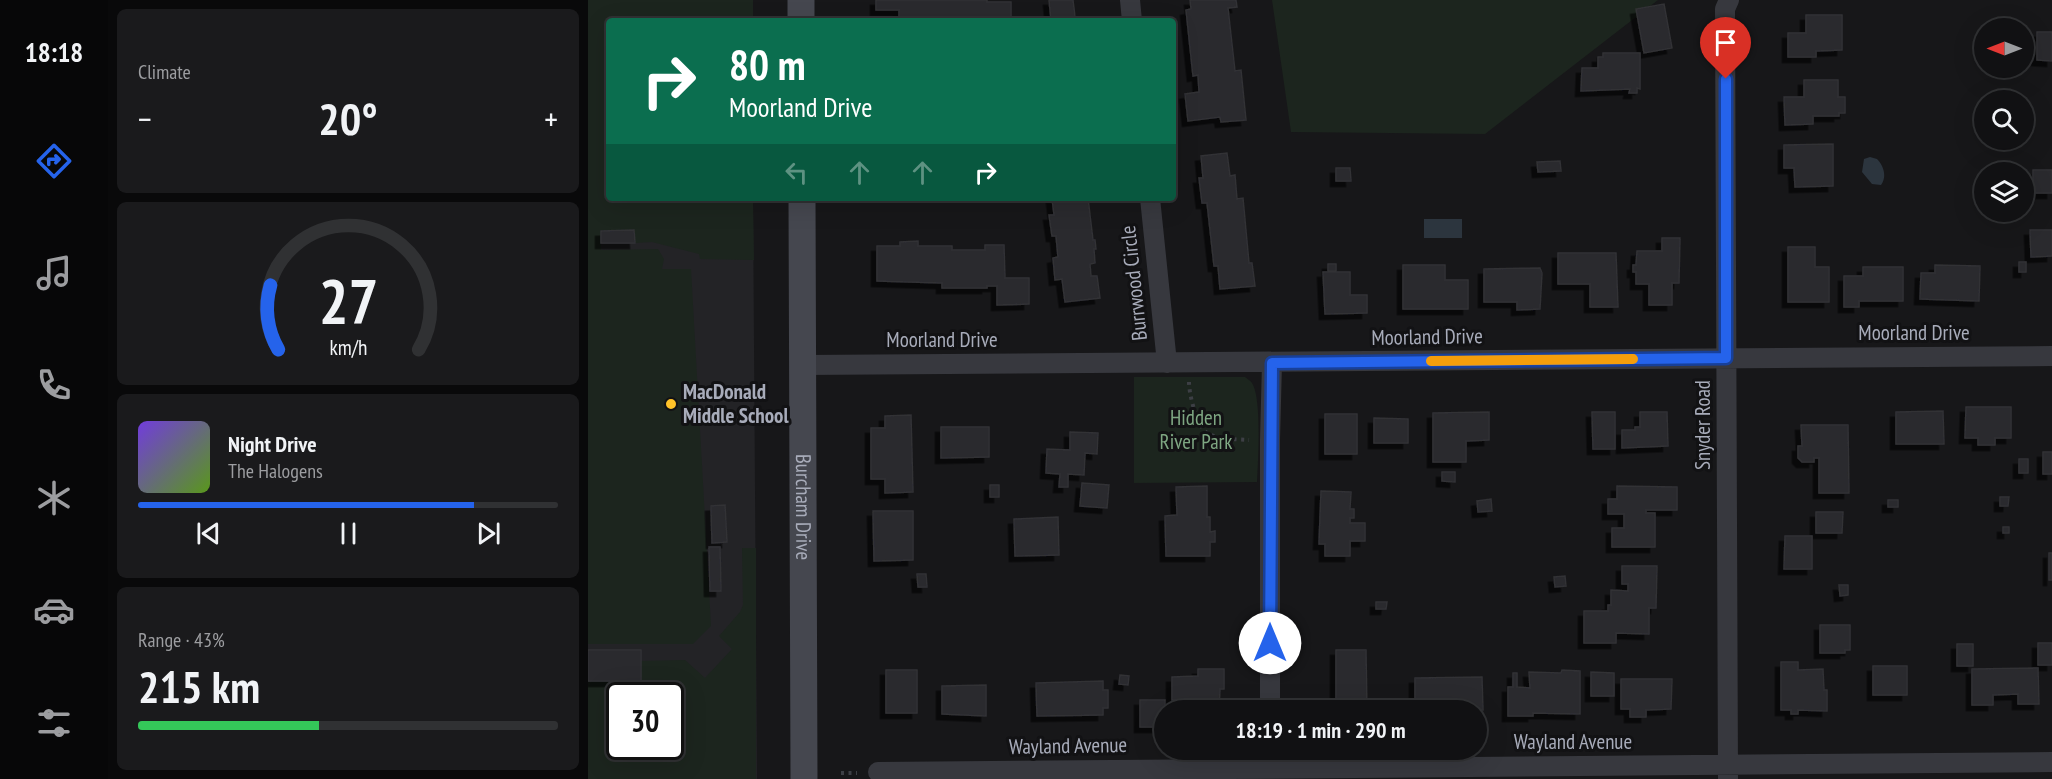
<!DOCTYPE html>
<html lang="en">
<head>
<meta charset="utf-8">
<style>
  body { margin:0; font-family:"PT Sans Narrow",sans-serif; background:#1a1a1c; color:#f1f3f6; height:100vh; display:flex; flex-direction:column; font-size:22px; white-space:nowrap }
  * { box-sizing:border-box; margin:0 }
  p { font-size:20px; color:#9c9da0 }
  .icon { flex:none; width:33px; height:33px; fill:none; stroke:currentColor; stroke-width:2; stroke-linecap:round; stroke-linejoin:round }
  .map { position:relative; flex:1; overflow:hidden }
  .drawer { display:flex; flex-direction:column; gap:9px; padding:9px; background:#09090a; width:480px }
  .drawer>* { flex:none }
  .hud { position:absolute; left:18px; top:18px; width:570px; height:183px; border-radius:6px; box-shadow:0 6px 24px #0002,0 0 0 2px #303133; background:#0b6e4f; color:#fff; overflow:hidden }
  .needle { width:39px; rotate:270deg }
  .buttons { position:absolute; left:1386px; top:18px; display:grid; gap:12px }
  .buttons a { display:grid; place-items:center; width:60px; height:60px; border-radius:50%; background:#111113; box-shadow:0 6px 24px #0002,0 0 0 2px #303133; font-size:30px }
  .speed { position:absolute; left:18px; top:682px; display:flex; gap:12px; font-size:30px; font-weight:700; text-align:center }
  .speed>* { display:grid; place-content:center; width:78px; height:78px; border-radius:50%; background:#111113; box-shadow:0 6px 24px #0002,0 0 0 2px #303133; line-height:1 }
  .speed .limit { border:3px solid #111; border-radius:9px; background:#fff; color:#111 }
  .pin { position:absolute; display:grid; place-items:center; width:51px; height:51px; color:#fff; margin:-62px -26px; border-radius:50% 50% 50% 0; rotate:-45deg; box-shadow:0 0 6px #0007 }
  .pin .icon { rotate:45deg }
  .me { position:absolute; width:66px; margin:-33px; rotate:0deg; stroke-linejoin:round; filter:drop-shadow(0 0 4px #0008) }
  .turn { display:flex; align-items:center; gap:21px; height:126px; padding:0 24px; font-size:27px }
  .turn .icon { width:78px; height:78px; stroke-width:2.5 }
  .turn b { display:block; font-size:42px; line-height:51px }
  .lanes { display:flex; align-items:center; height:57px; padding:0 24px; background:#0003; justify-content:center; gap:30px; direction:ltr }
  .lanes .off { opacity:.35 }
  .big { font-size:45px; font-weight:600; line-height:1.1 }
  .drawer .tile { flex:1; display:flex; flex-direction:column; justify-content:center; gap:9px; min-width:0; padding:0 21px; border-radius:9px; background:#1a1a1c }
  .drawer .dial { align-items:center; gap:0 }
  .dial svg { height:156px; overflow:visible; fill:none; stroke:#303133; stroke-width:7; stroke-linecap:round; text-anchor:middle }
  .dial text { fill:#f1f3f6; stroke:none }
  .song { display:flex; align-items:center; gap:18px }
  .cover { width:72px; height:72px; border-radius:9px; background:linear-gradient(135deg,hsl(260 70% 55%),hsl(90 70% 35%)) }
  .played { height:6px; border-radius:3px; background:linear-gradient(90deg,#2563eb 80%,#303133 80%) }
  .keys { display:flex; justify-content:space-around; direction:ltr }
  .heat { display:flex; justify-content:space-between; align-items:center; font-size:33px; direction:ltr }
  .charge { height:9px; border-radius:4px; background:linear-gradient(90deg,#34c759 43%,#303133 0) }
  .trip { position:absolute; left:566px; top:700px; width:333px; height:60px; border-radius:30px; background:#111113; box-shadow:0 6px 24px #0002,0 0 0 2px #303133; font-weight:600; line-height:60px; text-align:center }
  main { display:flex; flex:1; min-height:0 }
  .menu { display:flex; flex-direction:column; width:108px; justify-content:space-around; align-items:center; background:#070708; color:#9c9da0 }
  .menu .icon { width:42px; height:42px }
  .menu .on { color:#2563eb }
  .menu b { font-size:27px; color:#f1f3f6 }
  .map>svg:first-child { display:block }
</style>
</head>
<body>
<main>
<nav class="menu">
<b>18:18</b>
<svg class="icon on" aria-label="directions" viewBox="0 0 24 24"><path d="M12 3l9 9-9 9-9-9zM9 14v-3h6M13 9l2 2-2 2"/></svg>
<svg class="icon" aria-label="music" viewBox="0 0 24 24"><path d="M9 18V5l10-2v13"/><circle cx="6" cy="18" r="3"/><circle cx="16" cy="16" r="3"/></svg>
<svg class="icon" aria-label="phone" viewBox="0 0 24 24"><path d="M5 4h4l2 5-3 2q2 4 5 5l2-3 5 2v4C11 20 4 13 5 4z"/></svg>
<svg class="icon" aria-label="climate" viewBox="0 0 24 24"><path d="M12 3v18M4 7l16 10M4 17L20 7"/></svg>
<svg class="icon" aria-label="car" viewBox="0 0 24 24"><path d="M5 17H2v-5l4-1 3-4h7l3 4 3 1v5h-3M9 17h6M6 11h13"/><circle cx="7" cy="17" r="2"/><circle cx="17" cy="17" r="2"/></svg>
<svg class="icon" aria-label="filters" viewBox="0 0 24 24"><path d="M4 7h16M4 17h16"/><circle cx="9" cy="7" r="2"/><circle cx="15" cy="17" r="2"/></svg>
</nav>
<section class="drawer">
<div class="tile"><p>Climate</p>
<div class="heat"><a>−</a><b class="big">20°</b><a>+</a></div>
</div>
<div class="tile dial"><svg viewBox="0 0 100 80">
<path d="M14 69A42 42 0 1 1 86 69"/>
<path d="M14 69A42 42 0 0 1 10 36" stroke="#2563eb"/>
<text x="50" y="56" font-size="32" font-weight="700">27</text>
<text x="50" y="72" font-size="11">km/h</text>
</svg></div>
<div class="tile">
<div class="song"><i class="cover"></i><div><b>Night Drive</b><p>The Halogens</p></div></div>
<div class="played"></div>
<div class="keys"><svg class="icon" aria-label="previous" viewBox="0 0 24 24"><path d="M18 5L8 12l10 7zM5 5v14"/></svg><svg class="icon" aria-label="pause" viewBox="0 0 24 24"><path d="M8 5v14M16 5v14"/></svg><svg class="icon" aria-label="next" viewBox="0 0 24 24"><path d="M6 5l10 7-10 7zM19 5v14"/></svg></div>
</div>
<div class="tile"><p>Range · 43%</p><b class="big">215 km</b><div class="charge"></div></div>
</section>
<div class="map">
<svg width="1464" height="779" viewBox="0 0 1464 779">
  <defs>
    <filter id="shadow"><feDropShadow dx="-5.5" dy="5.5" stdDeviation="0" flood-color="#0009"/></filter>
  </defs>
  <rect width="100%" height="100%" fill="#171719"/>
  <path fill="#232326" fill-rule="evenodd" d="M 0,0 L 21,21 L 21,198 L 165,198 L 169,779 L 0,779 ZM 32,696 L 82,696 L 82,747 L 32,747 Z"/>
  <path fill="#1c251e" fill-rule="evenodd" d="M 0,0 L 165,0 L 165,21 L 21,21 L 21,198 L 165,198 L 166,260 L 112,259 L 111,254 L 64,242 L 47,243 L 46,230 L 13,231 L 13,250 L 70,249 L 76,259 L 74,269 L 103,269 L 123,626 L 105,644 L 0,644 Z
    M 684,0 L 1070,0 L 897,134 L 703,132 Z
    M 546,377 L 657,377 C 659,379 662,380 664,383 C 674,398 670,462 669,482 L 546,483 Z
    M 154,548 L 168,548 L 168,779 L 0,779 L 0,681 L 52,681 L 53,661 L 97,660 L 117,678 L 144,649 L 131,636 L 152,612 L 155,605 ZM 32,696 L 82,696 L 82,747 L 32,747 Z"/>
  <path fill="#2c353e" d="M 1282,157 L 1289,159 C 1296,166 1299,177 1293,185 L 1284,184 L 1274,172 L 1276,159 Z
    M 836,219 L 874,219 L 874,238 L 836,238 Z"/>
  <path fill="#2a2a2d" stroke="#313135" stroke-width="1.5" filter="url(#shadow)" d="M 288,0 L 399,0 L 399,2 L 423,2 L 423,21 L 311,21 L 311,10 L 288,10 Z
    M 461,0 L 485,0 L 487,17 L 463,20 Z
    M 602,0 L 648,0 L 649,7 L 640,8 L 647,71 L 653,70 L 658,120 L 633,122 L 632,117 L 600,121 L 597,94 L 611,92 L 610,75 L 605,76 L 598,10 L 603,9 Z
    M 1076,4 L 1084,48 L 1056,53 L 1048,9 Z
    M 1218,15 L 1254,15 L 1254,50 L 1228,51 L 1228,57 L 1200,57 L 1200,33 L 1218,33 Z
    M 1449,32 L 1464,32 L 1464,61 L 1449,60 Z
    M 1015,53 L 1052,53 L 1052,89 L 1049,88 L 1049,93 L 1041,93 L 1042,89 L 993,91 L 994,68 L 1010,68 L 1010,57 L 1015,57 Z
    M 1216,80 L 1250,80 L 1250,97 L 1257,97 L 1257,113 L 1251,113 L 1251,116 L 1225,116 L 1225,124 L 1197,125 L 1196,97 L 1216,97 Z
    M 1245,144 L 1245,186 L 1207,187 L 1206,168 L 1196,168 L 1196,145 Z
    M 639,153 L 642,176 L 647,175 L 649,199 L 655,198 L 661,263 L 664,263 L 667,286 L 632,289 L 630,266 L 626,266 L 619,203 L 614,203 L 611,178 L 615,178 L 613,156 Z
    M 972,161 L 973,171 L 950,172 L 949,162 Z
    M 748,168 L 762,168 L 763,181 L 748,181 Z
    M 1445,170 L 1464,170 L 1464,193 L 1445,193 Z
    M 1436,180 L 1444,181 L 1443,189 L 1436,189 Z
    M 464,198 L 500,198 L 505,240 L 507,240 L 508,249 L 506,249 L 507,263 L 502,264 L 503,276 L 509,276 L 512,298 L 477,302 L 474,279 L 467,280 L 465,258 L 470,257 L 468,236 L 464,236 L 461,215 L 466,215 Z
    M 46,230 L 47,243 L 13,243 L 13,231 Z
    M 1442,230 L 1464,230 L 1464,256 L 1443,257 Z
    M 1074,238 L 1092,238 L 1091,283 L 1084,283 L 1084,305 L 1061,305 L 1061,284 L 1048,284 L 1048,272 L 1045,272 L 1045,265 L 1048,265 L 1049,251 L 1074,251 Z
    M 330,241 L 330,246 L 364,246 L 364,250 L 397,250 L 397,245 L 416,245 L 417,278 L 441,278 L 441,304 L 409,305 L 409,286 L 399,286 L 399,288 L 354,288 L 354,283 L 289,281 L 289,246 L 312,246 L 312,242 Z
    M 1200,247 L 1227,247 L 1227,267 L 1241,267 L 1241,302 L 1200,302 Z
    M 970,253 L 1028,253 L 1030,307 L 1002,307 L 1002,284 L 970,284 Z
    M 1431,262 L 1438,262 L 1438,272 L 1431,272 Z
    M 740,264 L 748,264 L 748,271 L 740,271 Z
    M 815,265 L 857,265 L 857,280 L 880,280 L 880,309 L 815,309 Z
    M 1347,265 L 1392,266 L 1391,301 L 1332,299 L 1333,273 L 1347,273 Z
    M 1275,267 L 1315,267 L 1315,301 L 1271,301 L 1271,307 L 1256,307 L 1256,276 L 1275,276 Z
    M 952,268 L 954,273 L 952,309 L 929,310 L 929,302 L 896,302 L 896,269 Z
    M 735,272 L 762,272 L 762,295 L 779,295 L 779,313 L 737,314 Z
    M 1378,407 L 1423,407 L 1423,438 L 1407,438 L 1407,445 L 1390,445 L 1390,438 L 1377,438 Z
    M 1355,411 L 1356,444 L 1308,444 L 1308,412 Z
    M 901,412 L 901,440 L 878,441 L 878,462 L 845,462 L 845,413 Z
    M 1004,412 L 1027,412 L 1027,449 L 1005,449 Z
    M 1052,412 L 1079,412 L 1080,446 L 1034,448 L 1034,430 L 1047,430 L 1047,427 L 1052,427 Z
    M 737,414 L 769,414 L 769,454 L 737,454 Z
    M 323,415 L 325,492 L 297,493 L 297,479 L 283,479 L 283,428 L 297,428 L 297,416 Z
    M 786,418 L 820,419 L 820,443 L 786,443 Z
    M 1213,425 L 1260,425 L 1261,493 L 1231,493 L 1231,458 L 1226,458 L 1226,462 L 1214,462 L 1210,458 L 1210,446 L 1214,446 Z
    M 353,427 L 401,427 L 401,457 L 353,458 Z
    M 482,432 L 510,433 L 509,454 L 497,453 L 496,475 L 480,474 L 480,487 L 471,487 L 472,474 L 458,473 L 459,449 L 482,450 Z
    M 1455,452 L 1464,452 L 1464,474 L 1455,474 Z
    M 1431,459 L 1440,459 L 1440,473 L 1431,473 Z
    M 854,472 L 867,472 L 867,482 L 854,481 Z
    M 494,483 L 521,485 L 519,508 L 492,506 Z
    M 402,485 L 411,485 L 411,497 L 402,497 Z
    M 619,486 L 619,517 L 622,517 L 622,532 L 627,531 L 627,542 L 622,542 L 622,556 L 578,556 L 577,516 L 589,515 L 588,487 Z
    M 1029,486 L 1089,487 L 1089,510 L 1058,510 L 1058,513 L 1067,513 L 1067,547 L 1024,547 L 1024,528 L 1036,528 L 1036,514 L 1020,514 L 1020,499 L 1029,499 Z
    M 733,491 L 763,492 L 762,509 L 766,509 L 766,518 L 762,518 L 762,523 L 777,523 L 777,541 L 762,541 L 762,556 L 737,556 L 737,544 L 731,544 Z
    M 1412,497 L 1421,497 L 1420,506 L 1412,506 Z
    M 903,499 L 904,511 L 890,512 L 889,501 Z
    M 1300,500 L 1310,500 L 1310,507 L 1300,507 Z
    M 137,505 L 139,542 L 124,543 L 123,506 Z
    M 285,511 L 325,511 L 325,560 L 286,561 Z
    M 1228,512 L 1255,512 L 1254,533 L 1228,533 Z
    M 470,517 L 471,555 L 427,556 L 426,519 Z
    M 1415,527 L 1421,527 L 1421,533 L 1415,533 Z
    M 1197,536 L 1224,536 L 1224,569 L 1196,569 Z
    M 121,547 L 132,547 L 133,591 L 122,591 Z
    M 1461,553 L 1464,553 L 1464,580 L 1461,580 Z
    M 1034,566 L 1069,566 L 1068,608 L 1061,608 L 1061,634 L 1028,633 L 1028,643 L 996,643 L 996,611 L 1020,611 L 1020,605 L 1023,605 L 1023,590 L 1040,591 L 1040,584 L 1034,584 Z
    M 329,574 L 338,574 L 339,587 L 330,587 Z
    M 977,576 L 978,586 L 967,587 L 966,577 Z
    M 1251,585 L 1260,585 L 1260,595 L 1252,596 Z
    M 788,602 L 799,602 L 798,609 L 788,609 Z
    M 1232,625 L 1262,625 L 1262,650 L 1257,650 L 1257,653 L 1232,653 Z
    M 1450,643 L 1464,643 L 1464,665 L 1450,665 Z
    M 1369,644 L 1385,644 L 1385,666 L 1369,666 Z
    M 0,650 L 53,650 L 53,681 L 0,681 Z
    M 748,650 L 778,650 L 779,711 L 748,711 Z
    M 1193,662 L 1210,662 L 1210,670 L 1235,669 L 1236,690 L 1239,690 L 1239,711 L 1210,710 L 1210,714 L 1203,714 L 1203,710 L 1193,710 Z
    M 1285,666 L 1319,666 L 1319,695 L 1285,695 Z
    M 1450,668 L 1451,704 L 1430,704 L 1430,694 L 1405,695 L 1405,705 L 1384,705 L 1384,669 Z
    M 610,669 L 636,669 L 636,689 L 632,689 L 631,711 L 605,711 L 605,699 L 584,700 L 584,677 L 610,676 Z
    M 298,670 L 329,670 L 329,713 L 298,713 Z
    M 974,670 L 992,671 L 992,714 L 945,713 L 945,716 L 920,716 L 920,687 L 925,687 L 925,673 L 929,673 L 929,687 L 942,688 L 941,672 L 973,673 Z
    M 1003,672 L 1026,673 L 1026,696 L 1003,696 Z
    M 532,675 L 541,676 L 540,685 L 531,684 Z
    M 894,677 L 895,710 L 827,711 L 827,678 Z
    M 1033,679 L 1084,679 L 1083,709 L 1058,710 L 1058,717 L 1042,717 L 1042,709 L 1033,709 Z
    M 515,681 L 515,690 L 520,690 L 520,708 L 515,708 L 515,715 L 449,716 L 448,683 Z
    M 398,685 L 398,716 L 354,714 L 354,686 Z
    M 552,700 L 577,700 L 576,727 L 552,727 Z"/>
  <g fill="none" stroke-linecap="round" stroke-linejoin="round">
    <path stroke="#3d3f45" stroke-width="4" stroke-dasharray="3 4.5" stroke-linecap="butt" d="M 601,382 C 601,394 608,423 618,432 C 628,440 648,439 661,440
      M 253,773 L 269,773"/>
    <path stroke="#37383e" stroke-width="20" d="M 542,0 L 544,21
      M 562,198 L 579,363
      M 216,365 L 1464,356
      M 682,711 L 682,440 L 684,363
      M 290,772 L 1464,762
      M 1140,779 L 1137,9 L 1141,0"/>
    <g stroke="#45474f" stroke-width="27">
      <path d="M 213,0 L 213,21"/>
      <path id="s1" d="M 214,198 L 216,779"/>
    </g>
  </g>
  <g fill="none" stroke-linecap="round" stroke-linejoin="round">
    <g stroke="#184099" stroke-width="15">
      <path id="route" d="M 682,643 L 684,363 L 1138,358 L 1138,79"/>
    </g>
    <use href="#route" stroke="#2563eb" stroke-width="10"/>
    <path stroke="#f59e0b" stroke-width="10" d="M 843,361 L 1045,359"/>
  </g>
  <circle fill="#ffc329" stroke="#121214" stroke-width="2" cx="83" cy="404" r="6"/>
  <g text-anchor="middle" stroke-width="6" stroke-linejoin="round" paint-order="stroke">
    <g font-size="21" fill="#a8acba" stroke="#121214">
      <text transform="translate(546 283) rotate(-96)" y="7">Burrwood Circle</text>
      <text x="1326" y="340">Moorland Drive</text>
      <text transform="translate(839 337) rotate(-1)" y="7">Moorland Drive</text>
      <text x="354" y="347">Moorland Drive</text>
      <text transform="translate(1115 425) rotate(-90)" y="7">Snyder Road</text>
      <text dy="7" stroke="none"><textPath href="#s1" startOffset="309">Burcham Drive</textPath></text>
      <text x="985" y="749">Wayland Avenue</text>
      <text transform="translate(480 746) rotate(-1)" y="7">Wayland Avenue</text>
    </g>
    <g font-size="21" font-weight="bold" fill="#a8acba" stroke="#121214" text-anchor="start">
      <text x="95" y="399">MacDonald<tspan x="95" dy="24">Middle School</tspan></text>
    </g>
    <g font-size="21" fill="#7ea682" stroke="#121214">
      <text x="608" y="425">Hidden<tspan x="608" dy="24">River Park</tspan></text>
    </g>
  </g>
</svg>
<div class="buttons">
<a><svg class="needle" viewBox="-14 -14 28 28"><path d="M0-13l5 13h-10z" fill="#e53935"/><path d="M0 13l5-13h-10z" fill="#9c9da0"/></svg></a>
<a><svg class="icon" aria-label="search" viewBox="0 0 24 24"><circle cx="10" cy="10" r="6"/><path d="M15 15l6 6"/></svg></a>
<a><svg class="icon" aria-label="layers" viewBox="0 0 24 24"><path d="M12 4l9 5-9 5-9-5zM3 14l9 5 9-5"/></svg></a>
</div>
<div class="speed"><div class="limit">30</div></div>
<div class="pin" style="left:1138px;top:79px;background:#d93025"><svg class="icon" aria-label="arrive" viewBox="0 0 24 24"><path d="M6 21V4h12l-3 4 3 4H6"/></svg></div>
<svg class="me" style="left:682px;top:643px" viewBox="-20 -20 40 40"><circle r="19" fill="#fff"/><path d="M0-13L10 11 0 6-10 11z" fill="#2563eb"/></svg>
<div class="trip">18:19 · 1 min · 290 m</div>
<div class="hud">
<div class="turn"><svg class="icon" aria-label="right" viewBox="0 0 24 24"><path d="M7 20v-9h11M14 6l5 5-5 5"/></svg><div><b>80 m</b>Moorland Drive</div></div>
<div class="lanes"><svg class="icon off" aria-label="left" viewBox="0 0 24 24"><path d="M17 20v-9H6M10 6l-5 5 5 5"/></svg><svg class="icon off" aria-label="ahead" viewBox="0 0 24 24"><path d="M12 20V5M6 11l6-6 6 6"/></svg><svg class="icon off" aria-label="ahead" viewBox="0 0 24 24"><path d="M12 20V5M6 11l6-6 6 6"/></svg><svg class="icon" aria-label="right" viewBox="0 0 24 24"><path d="M7 20v-9h11M14 6l5 5-5 5"/></svg></div>
</div>
</div>
</main>
</body>
</html>
